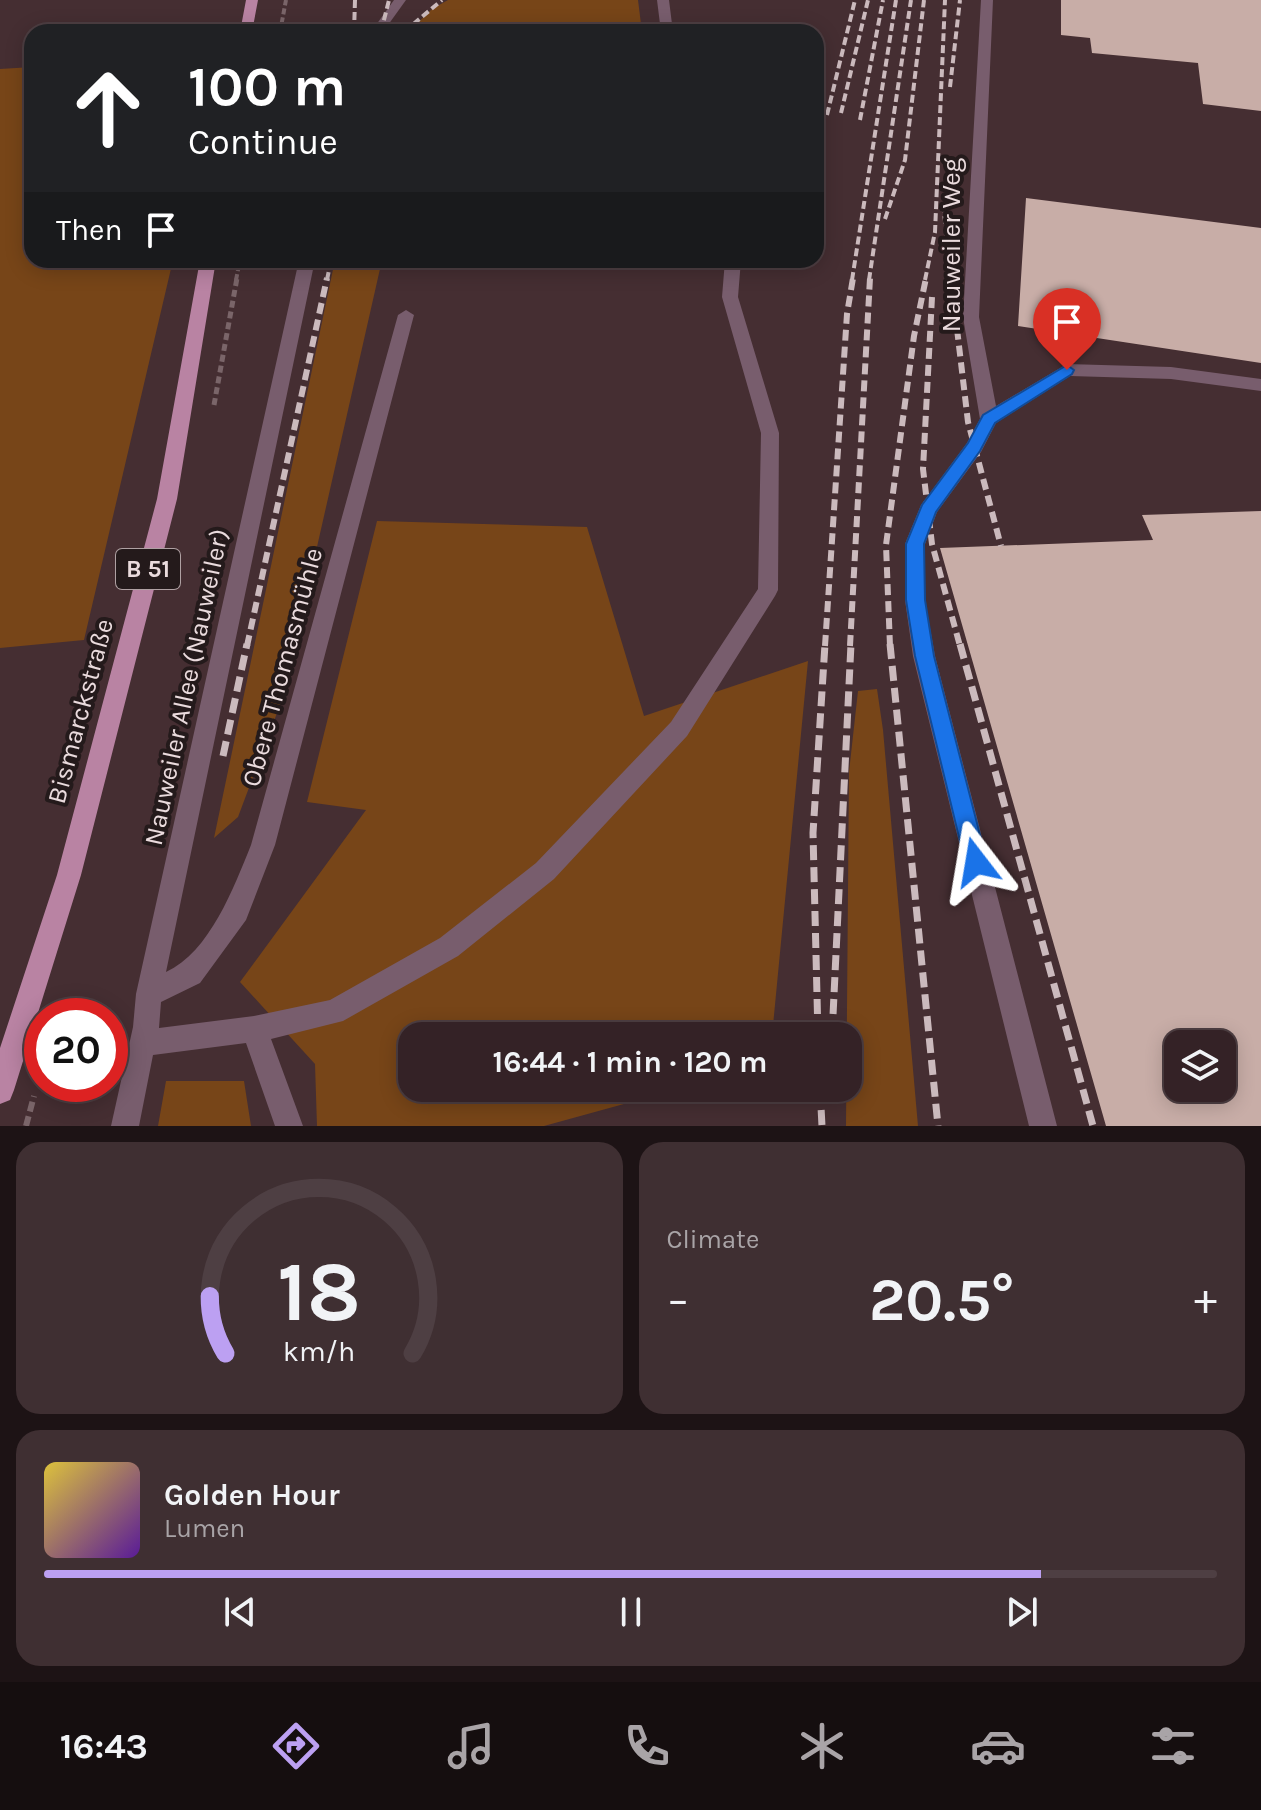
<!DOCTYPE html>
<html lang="en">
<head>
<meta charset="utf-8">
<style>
  body { margin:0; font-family:Karla,sans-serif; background:#3f2f32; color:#f1f3f6; height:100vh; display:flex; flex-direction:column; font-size:30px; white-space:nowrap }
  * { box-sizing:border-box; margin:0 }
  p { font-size:26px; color:#a9a4a7 }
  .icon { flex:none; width:44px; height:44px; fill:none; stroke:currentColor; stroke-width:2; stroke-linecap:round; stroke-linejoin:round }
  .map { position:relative; height:1126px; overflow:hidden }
  .sheet { display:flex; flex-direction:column; gap:16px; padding:16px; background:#1d1315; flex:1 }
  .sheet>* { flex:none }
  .guide { position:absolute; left:24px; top:24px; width:800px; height:244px; border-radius:24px; box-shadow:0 4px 20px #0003,0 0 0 2px #4e3f43; background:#202124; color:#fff; overflow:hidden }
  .fabs { position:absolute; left:1164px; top:1030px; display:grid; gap:16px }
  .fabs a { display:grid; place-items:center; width:72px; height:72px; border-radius:16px; background:#342226; box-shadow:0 4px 20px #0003,0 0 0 2px #4e3f43; font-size:40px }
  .speed { position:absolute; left:24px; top:998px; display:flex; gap:16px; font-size:40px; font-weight:700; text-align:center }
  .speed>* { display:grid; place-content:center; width:104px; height:104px; border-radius:50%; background:#342226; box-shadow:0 4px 20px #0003,0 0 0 2px #4e3f43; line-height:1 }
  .speed .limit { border:12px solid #d22; background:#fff; color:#111 }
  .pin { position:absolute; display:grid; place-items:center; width:68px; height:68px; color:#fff; margin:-82px -34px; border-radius:50% 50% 50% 0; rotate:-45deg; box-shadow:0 0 8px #0007 }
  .pin .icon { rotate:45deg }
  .me { position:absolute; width:88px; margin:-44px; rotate:346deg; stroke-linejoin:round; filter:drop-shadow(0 0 6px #0008) }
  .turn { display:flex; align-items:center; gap:28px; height:168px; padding:0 32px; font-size:36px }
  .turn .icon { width:104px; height:104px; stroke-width:2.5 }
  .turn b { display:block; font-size:56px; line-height:68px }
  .then { display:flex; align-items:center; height:76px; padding:0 32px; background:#0003; gap:16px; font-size:30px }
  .big { font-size:60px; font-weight:700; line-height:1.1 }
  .sheet .card { flex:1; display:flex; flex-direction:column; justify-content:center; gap:12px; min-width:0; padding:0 28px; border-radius:24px; background:#3f2f32 }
  .sheet .dial { align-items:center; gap:0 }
  .dial svg { height:208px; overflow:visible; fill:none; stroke:#4e3f43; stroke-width:7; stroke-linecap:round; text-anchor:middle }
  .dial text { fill:#f1f3f6; stroke:none }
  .song { display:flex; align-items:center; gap:24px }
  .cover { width:96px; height:96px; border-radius:12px; background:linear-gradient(135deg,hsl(50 70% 55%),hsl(270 70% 35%)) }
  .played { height:8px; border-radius:4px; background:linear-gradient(90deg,#bca0f2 85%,#4e3f43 85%) }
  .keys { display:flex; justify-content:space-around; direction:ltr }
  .heat { display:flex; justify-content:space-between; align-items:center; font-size:44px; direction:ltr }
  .sheet .tiles { flex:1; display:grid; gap:16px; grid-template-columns:1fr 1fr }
  .card:last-child { grid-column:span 2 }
  .trip { position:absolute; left:398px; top:1022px; width:464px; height:80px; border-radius:24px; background:#342226; box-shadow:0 4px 20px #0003,0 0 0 2px #4e3f43; font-weight:700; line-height:80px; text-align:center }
  .dock { display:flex; height:128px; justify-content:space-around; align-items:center; background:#150e0f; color:#a9a4a7 }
  .dock .icon { width:56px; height:56px }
  .dock .on { color:#bca0f2 }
  .dock b { font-size:36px; color:#f1f3f6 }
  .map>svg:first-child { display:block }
</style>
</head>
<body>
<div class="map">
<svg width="1261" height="1126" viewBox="0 0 1261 1126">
  <rect width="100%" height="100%" fill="#452e32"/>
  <path fill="#774518" d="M 448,0 L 638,0 L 642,32 L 408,32 L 432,9 Z
    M 32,67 L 32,260 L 173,260 L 84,640 L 0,648 L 0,69 Z
    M 335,260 L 382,260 L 283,697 L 238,817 L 214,838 Z
    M 377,521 L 587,527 L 644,716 L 808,661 L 772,1036 L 412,1036 L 412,1088 L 682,1088 L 544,1126 L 317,1126 L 315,1064 L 240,982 L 366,810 L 307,802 Z
    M 877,689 L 883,730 L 918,1126 L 846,1126 L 849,772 L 858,691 Z
    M 166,1081 L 244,1081 L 251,1126 L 158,1126 Z"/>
  <path fill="#c8ada7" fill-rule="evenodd" d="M 1061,0 L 1261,0 L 1261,111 L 1203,104 L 1198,63 L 1092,53 L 1090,38 L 1061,35 Z
    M 1026,198 L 1261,228 L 1261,363 L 1018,326 Z
    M 1261,511 L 1261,1126 L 1106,1126 L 940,548 L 1153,540 L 1142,515 ZM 1178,1044 L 1222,1044 L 1222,1088 L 1178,1088 Z"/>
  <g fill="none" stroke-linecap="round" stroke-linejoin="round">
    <path stroke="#7a6569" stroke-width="4" stroke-dasharray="6 3" stroke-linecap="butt" d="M 280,32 L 286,0
      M 236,280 L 240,260"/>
    <path stroke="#7a6569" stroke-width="5" stroke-dasharray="7 4" stroke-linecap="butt" d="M 214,405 L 237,278"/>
    <path stroke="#7a6569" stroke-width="6" stroke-dasharray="10 5" stroke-linecap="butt" d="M 26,1126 L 34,1096"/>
    <path fill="#785d6d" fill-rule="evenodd" d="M 394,0 L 406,0 L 383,32 L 371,32 Z
      M 657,0 L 669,0 L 673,32 L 661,32 Z
      M 981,0 L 993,0 L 979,317 L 996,406 L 1067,364 L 1171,367 L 1261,379 L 1261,391 L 1171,379 L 1070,376 L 996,423 L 981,452 L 937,512 L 925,544 L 925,600 L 935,656 L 1057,1126 L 1029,1126 L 913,656 L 905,600 L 905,544 L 921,505 L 967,443 L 980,419 L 963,317 Z
      M 299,260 L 315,260 L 166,972 C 210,952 234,887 251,845 L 398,315 L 406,310 L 414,315 L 275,845 L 246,920 L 200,983 L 161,1002 L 159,1028 L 254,1016 L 330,1000 L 440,938 L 536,863 L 671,722 L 758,589 L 761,433 L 722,297 L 725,260 L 741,260 L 738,297 L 779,433 L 778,590 L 775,596 L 687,736 L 554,879 L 458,956 L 343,1021 L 271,1039 L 303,1126 L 275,1126 L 246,1043 L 153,1055 L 139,1126 L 111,1126 L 133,1027 L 136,994 Z"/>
    <path fill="#b983a3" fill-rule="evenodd" d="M 246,0 L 258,0 L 252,32 L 240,32 Z
      M 200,260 L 216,260 L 177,499 L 81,875 L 14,1090 L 10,1100 L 0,1104 L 0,1048 L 57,875 L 157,499 Z"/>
    <path stroke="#cbbabd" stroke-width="4" stroke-dasharray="8 4" stroke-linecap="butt" d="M 354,32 L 355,0
      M 381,32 L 389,0
      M 404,32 L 442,0
      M 950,87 L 960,0
      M 841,113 L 868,0
      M 827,115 L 855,0
      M 860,120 L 883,0
      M 943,204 L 952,280
      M 885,219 L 905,160 L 924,0
      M 327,280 L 331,260
      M 852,280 L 896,0
      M 869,280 L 911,0
      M 925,280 L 935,232 L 945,0"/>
    <path stroke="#cbbabd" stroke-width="6" stroke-dasharray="11 6" stroke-linecap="butt" d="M 951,278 L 968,422 L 1001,546
      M 932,297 L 923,469 L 932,544 L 960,646
      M 247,646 L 327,278
      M 825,646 L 847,314 L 853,278
      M 850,646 L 870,278
      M 890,646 L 886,545 L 914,336 L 926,278"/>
    <path stroke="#cbbabd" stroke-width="7" stroke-dasharray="15 7" stroke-linecap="butt" d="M 890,644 L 938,1126
      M 960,644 L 1093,1126
      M 223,756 L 247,644
      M 818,1036 L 813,833 L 825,644
      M 832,1036 L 851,644
      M 820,1088 L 822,1126"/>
  </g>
  <path fill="#1a73e8" stroke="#114b97" stroke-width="2" d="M 1067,365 L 1074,370 L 1072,374 L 995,423 L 980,451 L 936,512 L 924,544 L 925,600 L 934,656 L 987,862 L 984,869 L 976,872 L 968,869 L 965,862 L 915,656 L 906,600 L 906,544 L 922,505 L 968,443 L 983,415 Z"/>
  <g text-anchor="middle" stroke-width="8" stroke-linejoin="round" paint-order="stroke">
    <rect fill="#241a1b" stroke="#afa1a3" stroke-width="2" x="116" y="549" width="64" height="40" rx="6"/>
    <g font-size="24" font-weight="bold" fill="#eadbdd">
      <text x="148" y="577">B 51</text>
    </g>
    <g font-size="26" fill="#eadbdd" stroke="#241a1b">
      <text transform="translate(951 245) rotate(-90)" y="9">Nauweiler Weg</text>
      <text transform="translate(282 667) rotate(-75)" y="9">Obere Thomasmühle</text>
      <text transform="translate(186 687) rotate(-78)" y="9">Nauweiler Allee (Nauweiler)</text>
      <text transform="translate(80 711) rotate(-75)" y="9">Bismarckstraße</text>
    </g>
  </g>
</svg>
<div class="fabs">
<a><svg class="icon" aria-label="layers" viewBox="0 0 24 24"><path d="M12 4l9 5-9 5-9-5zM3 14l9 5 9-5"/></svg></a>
</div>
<div class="speed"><div class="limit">20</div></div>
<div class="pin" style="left:1067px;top:370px;background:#d93025"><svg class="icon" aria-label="arrive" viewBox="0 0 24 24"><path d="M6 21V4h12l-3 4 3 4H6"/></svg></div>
<svg class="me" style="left:976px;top:862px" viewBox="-20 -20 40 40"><path d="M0-17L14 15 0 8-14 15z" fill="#1a73e8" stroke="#fff" stroke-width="4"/></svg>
<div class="trip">16:44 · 1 min · 120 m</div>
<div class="guide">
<div class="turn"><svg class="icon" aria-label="ahead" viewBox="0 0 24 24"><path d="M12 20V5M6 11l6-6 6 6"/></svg><div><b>100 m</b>Continue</div></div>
<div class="then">Then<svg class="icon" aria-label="arrive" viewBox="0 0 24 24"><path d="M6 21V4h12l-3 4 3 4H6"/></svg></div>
</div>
</div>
<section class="sheet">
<div class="tiles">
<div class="card dial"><svg viewBox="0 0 100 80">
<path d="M14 69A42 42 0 1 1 86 69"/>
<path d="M14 69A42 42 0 0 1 8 47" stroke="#bca0f2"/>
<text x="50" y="56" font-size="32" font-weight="700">18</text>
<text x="50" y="72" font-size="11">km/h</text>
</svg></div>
<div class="card"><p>Climate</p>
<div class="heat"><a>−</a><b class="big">20.5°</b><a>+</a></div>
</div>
<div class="card">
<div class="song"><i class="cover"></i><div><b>Golden Hour</b><p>Lumen</p></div></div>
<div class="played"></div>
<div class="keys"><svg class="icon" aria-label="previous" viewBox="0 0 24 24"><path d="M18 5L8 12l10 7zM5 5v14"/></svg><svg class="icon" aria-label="pause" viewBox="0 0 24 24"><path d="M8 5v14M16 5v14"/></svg><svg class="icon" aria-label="next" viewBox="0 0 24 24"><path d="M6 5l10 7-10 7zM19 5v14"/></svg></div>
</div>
</div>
</section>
<nav class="dock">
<b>16:43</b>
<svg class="icon on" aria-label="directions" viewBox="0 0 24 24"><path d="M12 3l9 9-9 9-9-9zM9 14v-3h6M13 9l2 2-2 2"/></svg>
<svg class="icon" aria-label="music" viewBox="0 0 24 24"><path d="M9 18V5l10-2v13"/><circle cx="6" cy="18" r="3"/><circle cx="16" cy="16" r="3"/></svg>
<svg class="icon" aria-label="phone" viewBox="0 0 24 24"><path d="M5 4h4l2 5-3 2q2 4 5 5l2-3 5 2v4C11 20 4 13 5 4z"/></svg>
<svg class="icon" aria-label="climate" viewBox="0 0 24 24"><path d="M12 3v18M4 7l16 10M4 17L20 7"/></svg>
<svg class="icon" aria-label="car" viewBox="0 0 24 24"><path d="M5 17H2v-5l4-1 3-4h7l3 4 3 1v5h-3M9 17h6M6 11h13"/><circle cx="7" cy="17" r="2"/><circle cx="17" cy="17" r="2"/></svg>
<svg class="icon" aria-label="filters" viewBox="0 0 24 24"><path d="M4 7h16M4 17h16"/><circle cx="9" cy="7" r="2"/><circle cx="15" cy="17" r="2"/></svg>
</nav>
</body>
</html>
